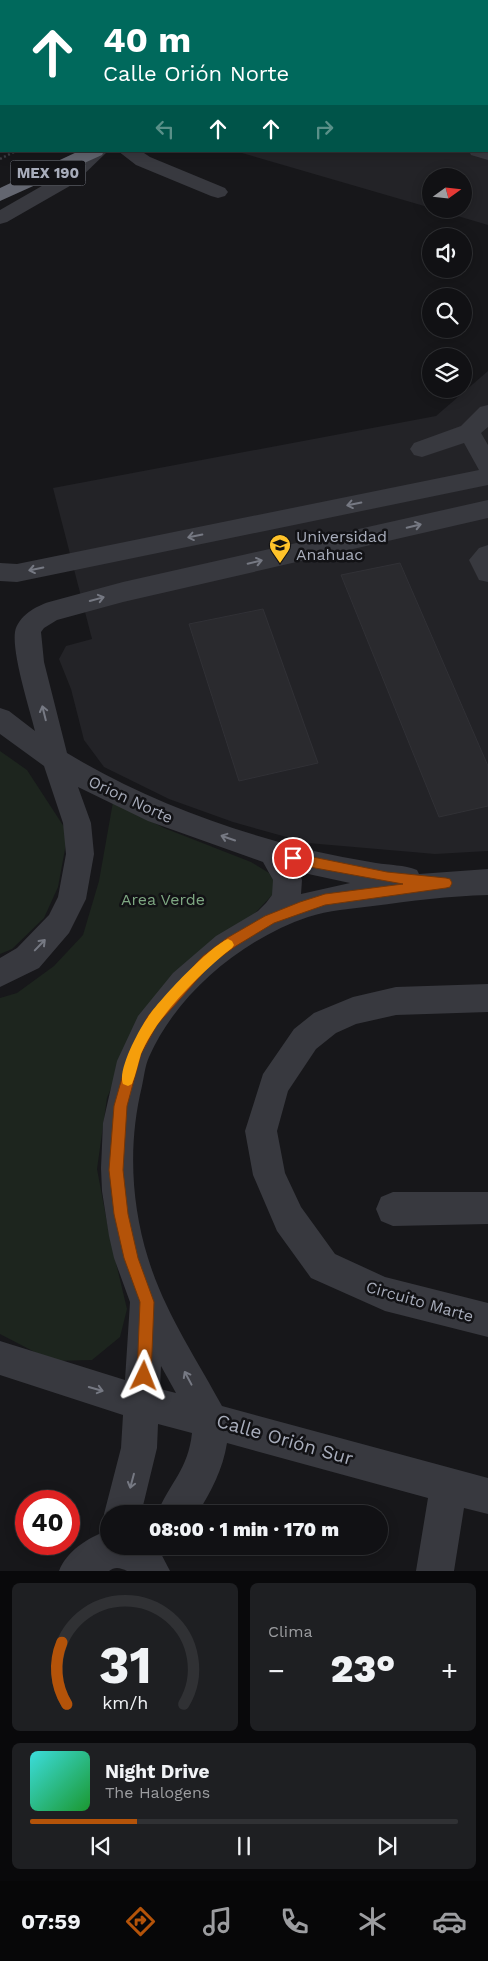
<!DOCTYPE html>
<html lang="es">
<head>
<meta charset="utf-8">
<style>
  body { margin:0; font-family:"Work Sans",sans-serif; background:#1e1f22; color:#f1f3f6; height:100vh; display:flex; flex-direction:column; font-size:19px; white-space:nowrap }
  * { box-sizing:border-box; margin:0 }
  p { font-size:16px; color:#9c9da0 }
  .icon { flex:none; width:28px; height:28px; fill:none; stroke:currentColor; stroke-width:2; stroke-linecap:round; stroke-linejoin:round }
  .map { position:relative; height:1571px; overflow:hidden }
  .details { display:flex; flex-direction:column; gap:12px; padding:12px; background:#09090b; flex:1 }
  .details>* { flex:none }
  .top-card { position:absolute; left:0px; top:0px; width:489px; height:152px; box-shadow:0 2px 12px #0003,0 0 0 1px #303134; background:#00695c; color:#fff; overflow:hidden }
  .needle { width:32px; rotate:75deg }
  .controls { position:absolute; left:422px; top:168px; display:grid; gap:10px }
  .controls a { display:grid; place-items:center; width:50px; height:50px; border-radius:50%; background:#111114; box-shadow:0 2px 12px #0003,0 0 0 1px #303134; font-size:25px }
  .speed { position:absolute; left:15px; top:1490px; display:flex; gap:10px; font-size:25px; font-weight:700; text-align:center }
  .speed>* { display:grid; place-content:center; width:65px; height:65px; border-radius:50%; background:#111114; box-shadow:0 2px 12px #0003,0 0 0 1px #303134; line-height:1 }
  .speed .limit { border:8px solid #d22; background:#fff; color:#111 }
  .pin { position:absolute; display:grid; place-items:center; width:42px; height:42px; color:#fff; margin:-21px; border:2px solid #fff; border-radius:50%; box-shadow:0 1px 5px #0007 }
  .me { position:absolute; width:55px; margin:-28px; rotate:2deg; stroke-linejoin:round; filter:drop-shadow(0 0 4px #0008) }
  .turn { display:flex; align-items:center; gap:18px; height:105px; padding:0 20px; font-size:22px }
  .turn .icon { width:65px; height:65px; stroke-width:2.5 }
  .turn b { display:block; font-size:35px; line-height:42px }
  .lanes { display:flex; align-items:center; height:48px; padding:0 20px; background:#0003; justify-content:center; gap:25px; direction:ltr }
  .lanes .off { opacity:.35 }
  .big { font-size:38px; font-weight:800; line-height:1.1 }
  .details .tile { flex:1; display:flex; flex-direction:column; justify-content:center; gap:8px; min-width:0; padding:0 18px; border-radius:8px; background:#1e1f22 }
  .details .dial { align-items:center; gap:0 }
  .dial svg { height:130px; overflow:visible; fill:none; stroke:#303134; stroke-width:7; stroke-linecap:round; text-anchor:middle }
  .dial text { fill:#f1f3f6; stroke:none }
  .song { display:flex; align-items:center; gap:15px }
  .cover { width:60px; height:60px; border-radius:8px; background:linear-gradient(135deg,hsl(180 70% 55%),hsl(130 70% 35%)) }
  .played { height:5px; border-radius:2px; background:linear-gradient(90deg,#b45309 25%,#303134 25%) }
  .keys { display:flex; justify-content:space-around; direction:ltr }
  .heat { display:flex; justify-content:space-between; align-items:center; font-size:28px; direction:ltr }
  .details .tiles { flex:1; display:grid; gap:12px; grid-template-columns:1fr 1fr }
  .tile:last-child { grid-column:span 2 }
  .trip { position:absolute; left:100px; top:1505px; width:288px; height:50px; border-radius:25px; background:#111114; box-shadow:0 2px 12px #0003,0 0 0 1px #303134; font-weight:800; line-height:50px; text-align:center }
  .tabs { display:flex; height:80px; justify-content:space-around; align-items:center; background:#070708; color:#9c9da0 }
  .tabs .icon { width:35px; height:35px }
  .tabs .active { color:#b45309 }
  .tabs b { font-size:22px; color:#f1f3f6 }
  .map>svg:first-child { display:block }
</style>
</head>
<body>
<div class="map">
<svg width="488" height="1571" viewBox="0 0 488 1571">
  <rect width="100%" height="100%" fill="#17171a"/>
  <path fill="#232327" d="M 488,80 L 488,225 L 434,209 L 464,209 L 464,176 L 431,176 L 431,208 L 235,151 L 488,151 Z
    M 488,371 L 488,851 L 435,854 L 308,843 L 233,822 L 169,799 L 104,767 L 84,740 L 71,689 L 59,659 L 66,646 L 92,639 L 53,488 L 436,416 Z"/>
  <path fill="#1d251e" d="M 0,751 L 27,770 L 68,833 L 58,887 L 44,918 L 12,949 L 0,954 Z
    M 113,802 L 164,828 L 251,862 L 269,873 L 273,880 L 274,893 L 127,1049 L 107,1098 L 97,1169 L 110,1238 L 127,1309 L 120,1337 L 92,1360 L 52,1361 L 0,1334 L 0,998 L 17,993 L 54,966 L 83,935 L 99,881 Z"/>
  <path fill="#2a2a2e" stroke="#313136" d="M 400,563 L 488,766 L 488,806 L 439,817 L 341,575 Z
    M 263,609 L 318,763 L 239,781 L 189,624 Z"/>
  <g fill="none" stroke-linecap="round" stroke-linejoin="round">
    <path stroke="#3e4046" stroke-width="2.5" stroke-dasharray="2 2.5" stroke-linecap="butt" d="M 276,1 L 279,0
      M 0,159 L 16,151"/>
    <path fill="#38393f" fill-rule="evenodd" d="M 0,34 L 1,34 L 1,44 L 0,44 Z
      M 488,148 L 488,160 L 471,155 L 469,151 L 488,151 Z
      M 87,151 L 108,151 L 75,183 L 7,222 L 0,224 L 0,210 L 61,175 Z
      M 118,151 L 141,151 L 150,157 L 225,188 L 228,192 L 225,196 L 218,198 L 211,196 L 136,165 Z
      M 488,405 L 488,427 L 481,433 L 488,445 L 488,485 L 17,582 L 0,581 L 0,563 L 17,564 L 479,470 L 464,443 L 422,457 L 414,455 L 410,449 L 414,443 L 461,426 L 480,407 Z
      M 488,500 L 488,518 L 123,602 L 57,620 L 44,628 L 41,632 L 44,662 L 67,753 C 141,798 225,829 309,850 C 331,855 354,859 376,863 C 390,865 404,865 417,870 L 419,874 L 488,869 L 488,895 C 449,896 411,901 373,906 C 351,909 329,910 308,917 C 243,939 177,993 149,1057 C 145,1066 144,1077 142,1086 C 128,1143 131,1203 148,1258 C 164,1311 196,1358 222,1406 L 488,1478 L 488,1514 L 464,1508 L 454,1571 L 416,1571 L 428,1498 L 227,1443 C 223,1469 211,1492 197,1514 L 157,1514 C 170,1482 188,1470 192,1433 L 158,1424 L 157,1448 L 141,1514 L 109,1514 L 109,1527 L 104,1514 L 121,1448 L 123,1415 L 0,1375 L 0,1341 L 125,1380 L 130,1302 L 114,1258 L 109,1236 L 102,1191 L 101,1168 L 103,1123 L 117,1061 L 138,1016 L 173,973 L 216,936 L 258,911 L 266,903 L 272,895 L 273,880 L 263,862 L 148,821 L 78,787 L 91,823 L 94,854 L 86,899 L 69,933 L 39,968 L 0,987 L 0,958 L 17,948 L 49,915 L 58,897 L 66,854 L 63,823 L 44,766 L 0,734 L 0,708 L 9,711 L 35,731 C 29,707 12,654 15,632 C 18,616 36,606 49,602 L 123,582 ZM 299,872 L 350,883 L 301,894 L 302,880 ZM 161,1366 L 176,1393 L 160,1389 Z
      M 488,545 L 488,582 L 479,580 L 469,560 L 479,548 Z
      M 488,984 L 488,1012 L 396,1015 L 356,1024 L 336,1033 L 316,1049 L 288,1091 L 277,1131 L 285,1173 L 301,1207 L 335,1254 L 385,1277 L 488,1303 L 488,1337 L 385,1311 L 311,1278 L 277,1231 L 253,1175 L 245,1131 L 263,1074 L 294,1029 L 314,1013 L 353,997 L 396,987 Z
      M 393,1192 L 488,1192 L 488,1224 L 393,1226 L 381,1221 L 376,1209 L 381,1197 Z
      M 106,1531 L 109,1531 L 109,1546 L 157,1546 L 170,1571 L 127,1571 C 121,1568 115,1566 109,1571 L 59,1571 C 67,1551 86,1539 106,1531 Z"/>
    <path fill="#636670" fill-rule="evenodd" d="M 1,106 L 1,118 L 0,119 L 0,107 Z
      M 79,151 L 104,151 L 102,155 L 0,201 L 0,188 Z"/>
  </g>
  <defs><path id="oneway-shaft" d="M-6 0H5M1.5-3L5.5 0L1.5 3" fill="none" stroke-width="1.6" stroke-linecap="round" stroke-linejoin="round" transform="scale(1.25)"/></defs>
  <g stroke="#767983">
    <use href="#oneway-shaft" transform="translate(354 504) rotate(169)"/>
    <use href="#oneway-shaft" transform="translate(414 526) rotate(-13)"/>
    <use href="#oneway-shaft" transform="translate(195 536) rotate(169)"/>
    <use href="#oneway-shaft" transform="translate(255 562) rotate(-13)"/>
    <use href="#oneway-shaft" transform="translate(36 569) rotate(168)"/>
    <use href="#oneway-shaft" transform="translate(97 599) rotate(-15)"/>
    <use href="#oneway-shaft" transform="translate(44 713) rotate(-104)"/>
    <use href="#oneway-shaft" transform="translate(228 838) rotate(-161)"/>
    <use href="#oneway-shaft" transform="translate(40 945) rotate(-46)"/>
    <use href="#oneway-shaft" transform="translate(188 1378) rotate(-118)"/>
    <use href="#oneway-shaft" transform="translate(96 1389) rotate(16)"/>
    <use href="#oneway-shaft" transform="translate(132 1481) rotate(105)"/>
  </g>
  <path fill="#b45309" stroke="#753606" d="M 293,853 L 387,872 L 446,878 L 450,879 L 452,883 L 450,887 L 446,888 L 325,905 L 274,923 L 236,946 L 211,964 L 157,1025 L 141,1054 L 127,1106 L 123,1170 L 128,1214 L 138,1258 L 154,1302 L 151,1376 L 149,1381 L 144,1383 L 139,1381 L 137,1376 L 140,1302 L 124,1258 L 114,1214 L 109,1170 L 114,1106 L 129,1053 L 148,1016 L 203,956 L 227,938 L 265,916 L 300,902 L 325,894 L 403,884 L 293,864 L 288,862 L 287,858 L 288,855 Z"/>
  <path fill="#f59e0b" d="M 228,939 L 232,941 L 234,945 L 232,948 C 200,973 156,1017 141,1054 C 138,1064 136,1074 132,1084 L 128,1086 L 123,1084 C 117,1071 139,1029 148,1017 C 159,1000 210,946 228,939 Z"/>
  <defs>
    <g id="university-pin" transform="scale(1.125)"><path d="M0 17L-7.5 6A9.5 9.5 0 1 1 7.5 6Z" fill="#ffc32a" stroke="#121215"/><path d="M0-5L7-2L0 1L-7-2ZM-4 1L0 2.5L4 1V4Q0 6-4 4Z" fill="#111"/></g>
  </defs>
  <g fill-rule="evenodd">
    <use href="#university-pin" x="280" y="545"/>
  </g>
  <g text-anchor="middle" stroke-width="5" stroke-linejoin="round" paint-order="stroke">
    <rect fill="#121215" stroke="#7b7e89" stroke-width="1" x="10.5" y="160.5" width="75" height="25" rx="4"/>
    <g font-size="15" font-weight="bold" fill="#a8adbb">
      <text x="48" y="178">MEX 190</text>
    </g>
    <g font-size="16" fill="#a8adbb" stroke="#121215" text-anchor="start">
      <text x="296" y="542">Universidad<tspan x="296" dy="18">Anahuac</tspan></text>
    </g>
    <g font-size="16" fill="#a8adbb" stroke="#121215">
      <text transform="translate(131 799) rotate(25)" y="6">Orion Norte</text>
      <text transform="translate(420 1301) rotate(16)" y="6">Circuito Marte</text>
    </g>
    <g font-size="16" fill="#7ea782" stroke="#121215">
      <text x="163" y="905">Area Verde</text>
    </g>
    <g font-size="19" fill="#a8adbb" stroke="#121215">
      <text transform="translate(285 1439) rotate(16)" y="7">Calle Orión Sur</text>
    </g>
  </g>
</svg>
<div class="controls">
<a><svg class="needle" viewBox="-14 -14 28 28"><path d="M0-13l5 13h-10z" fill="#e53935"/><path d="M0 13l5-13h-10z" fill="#9c9da0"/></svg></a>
<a><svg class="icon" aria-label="sound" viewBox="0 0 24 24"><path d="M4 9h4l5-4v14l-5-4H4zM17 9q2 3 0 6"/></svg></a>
<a><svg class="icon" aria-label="search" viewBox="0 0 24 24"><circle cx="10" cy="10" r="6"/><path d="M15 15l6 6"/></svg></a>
<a><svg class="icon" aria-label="layers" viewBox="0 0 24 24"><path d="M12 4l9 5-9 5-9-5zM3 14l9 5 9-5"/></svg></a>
</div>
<div class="speed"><div class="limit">40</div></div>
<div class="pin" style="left:293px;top:858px;background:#d93025"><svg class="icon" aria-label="arrive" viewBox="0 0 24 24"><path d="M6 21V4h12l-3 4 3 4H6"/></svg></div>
<svg class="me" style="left:144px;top:1376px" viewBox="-20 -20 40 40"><path d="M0-17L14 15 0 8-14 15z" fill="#b45309" stroke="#fff" stroke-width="4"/></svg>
<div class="trip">08:00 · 1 min · 170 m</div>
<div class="top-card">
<div class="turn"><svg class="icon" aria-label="ahead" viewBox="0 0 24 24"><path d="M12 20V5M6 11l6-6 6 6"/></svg><div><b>40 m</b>Calle Orión Norte</div></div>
<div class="lanes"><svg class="icon off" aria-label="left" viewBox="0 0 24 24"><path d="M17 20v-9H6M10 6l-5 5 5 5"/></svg><svg class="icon" aria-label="ahead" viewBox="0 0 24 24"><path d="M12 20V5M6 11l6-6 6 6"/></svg><svg class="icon" aria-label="ahead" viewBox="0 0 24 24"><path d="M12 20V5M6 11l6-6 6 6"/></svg><svg class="icon off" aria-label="right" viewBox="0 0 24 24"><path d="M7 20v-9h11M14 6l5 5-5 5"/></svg></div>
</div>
</div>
<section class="details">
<div class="tiles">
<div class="tile dial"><svg viewBox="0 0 100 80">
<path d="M14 69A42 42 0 1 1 86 69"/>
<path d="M14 69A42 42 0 0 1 11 31" stroke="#b45309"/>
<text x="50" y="56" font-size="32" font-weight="700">31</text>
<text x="50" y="72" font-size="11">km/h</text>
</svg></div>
<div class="tile"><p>Clima</p>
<div class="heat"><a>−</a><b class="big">23°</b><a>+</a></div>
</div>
<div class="tile">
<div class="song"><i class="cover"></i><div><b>Night Drive</b><p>The Halogens</p></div></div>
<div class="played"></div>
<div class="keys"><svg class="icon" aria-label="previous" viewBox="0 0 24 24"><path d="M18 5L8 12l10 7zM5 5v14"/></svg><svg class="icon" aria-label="pause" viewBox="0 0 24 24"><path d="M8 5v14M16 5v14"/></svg><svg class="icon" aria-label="next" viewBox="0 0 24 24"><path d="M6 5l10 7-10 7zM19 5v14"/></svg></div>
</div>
</div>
</section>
<nav class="tabs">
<b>07:59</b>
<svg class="icon active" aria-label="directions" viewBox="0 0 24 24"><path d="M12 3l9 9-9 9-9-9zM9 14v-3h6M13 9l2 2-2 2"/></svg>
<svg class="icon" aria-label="music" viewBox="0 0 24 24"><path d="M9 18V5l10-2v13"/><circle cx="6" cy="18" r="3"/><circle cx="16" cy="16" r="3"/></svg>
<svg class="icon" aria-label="phone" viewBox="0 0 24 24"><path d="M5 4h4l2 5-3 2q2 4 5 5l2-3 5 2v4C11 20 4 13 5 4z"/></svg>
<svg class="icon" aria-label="climate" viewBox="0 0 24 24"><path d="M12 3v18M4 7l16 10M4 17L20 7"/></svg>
<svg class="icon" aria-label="car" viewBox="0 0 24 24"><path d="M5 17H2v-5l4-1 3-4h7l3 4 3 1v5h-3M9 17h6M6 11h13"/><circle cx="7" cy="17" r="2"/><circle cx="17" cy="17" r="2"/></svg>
</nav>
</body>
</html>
